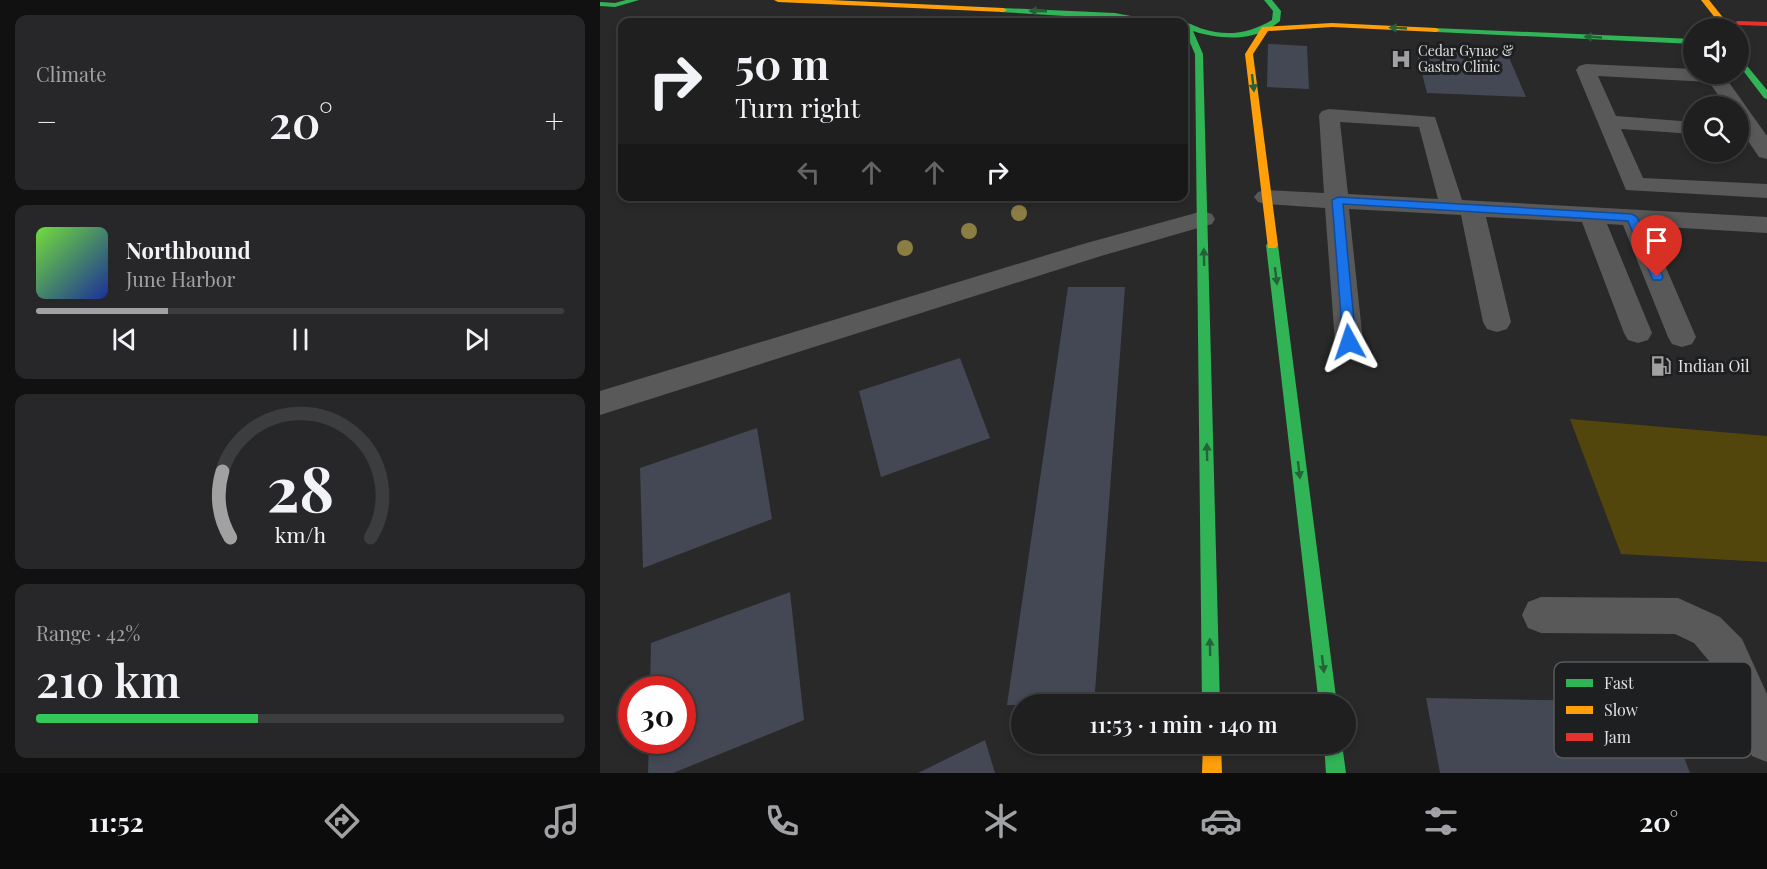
<!DOCTYPE html>
<html lang="en">
<head>
<meta charset="utf-8">
<style>
  body { margin:0; font-family:"Playfair Display",serif; background:#272729; color:#f1f3f6; height:100vh; display:flex; flex-direction:column; font-size:22px; white-space:nowrap }
  * { box-sizing:border-box; margin:0 }
  p { font-size:20px; color:#a1a2a5 }
  .icon { flex:none; width:33px; height:33px; fill:none; stroke:currentColor; stroke-width:2; stroke-linecap:round; stroke-linejoin:round }
  .map { position:relative; flex:1; overflow:hidden }
  .sheet { display:flex; flex-direction:column; gap:15px; padding:15px; background:#111112; width:600px }
  .sheet>* { flex:none }
  .top-card { position:absolute; left:18px; top:18px; width:570px; height:183px; border-radius:12px; box-shadow:0 3px 9px #0003,0 0 0 2px #3c3d3e; background:#1f1f20; color:#f1f3f6; overflow:hidden }
  .fabs { position:absolute; left:1083px; top:18px; display:grid; gap:12px }
  .fabs a { display:grid; place-items:center; width:66px; height:66px; border-radius:50%; background:#1f1f20; box-shadow:0 3px 9px #0003,0 0 0 2px #3c3d3e; font-size:30px }
  .speed { position:absolute; left:18px; top:676px; display:flex; gap:12px; font-size:30px; font-weight:700; text-align:center }
  .speed>* { display:grid; place-content:center; width:78px; height:78px; border-radius:50%; background:#1f1f20; box-shadow:0 3px 9px #0003,0 0 0 2px #3c3d3e; line-height:1 }
  .speed .limit { border:9px solid #d22; background:#fff; color:#111 }
  .pin { position:absolute; display:grid; place-items:center; width:51px; height:51px; color:#fff; margin:-62px -26px; border-radius:50% 50% 50% 0; rotate:-45deg; box-shadow:0 0 6px #0007 }
  .pin .icon { rotate:45deg }
  .me { position:absolute; width:66px; margin:-33px; rotate:355deg; stroke-linejoin:round; filter:drop-shadow(0 0 4px #0008) }
  .turn { display:flex; align-items:center; gap:21px; height:126px; padding:0 18px; font-size:27px }
  .turn .icon { width:78px; height:78px; stroke-width:2.5 }
  .turn b { display:block; font-size:42px; line-height:51px }
  .lanes { display:flex; align-items:center; height:57px; padding:0 18px; background:#0003; justify-content:center; gap:30px; direction:ltr }
  .lanes .off { opacity:.35 }
  .big { font-size:45px; font-weight:600; line-height:1.1 }
  .sheet .card { flex:1; display:flex; flex-direction:column; justify-content:center; gap:9px; min-width:0; padding:0 21px; border-radius:12px; background:#272729 }
  .sheet .dial { align-items:center; gap:0 }
  .dial svg { height:156px; overflow:visible; fill:none; stroke:#3c3d3e; stroke-width:7; stroke-linecap:round; text-anchor:middle }
  .dial text { fill:#f1f3f6; stroke:none }
  .song { display:flex; align-items:center; gap:18px }
  .cover { width:72px; height:72px; border-radius:9px; background:linear-gradient(135deg,hsl(100 70% 55%),hsl(230 70% 35%)) }
  .played { height:6px; border-radius:3px; background:linear-gradient(90deg,#a1a1a2 25%,#3c3d3e 25%) }
  .keys { display:flex; justify-content:space-around; direction:ltr }
  .heat { display:flex; justify-content:space-between; align-items:center; font-size:33px; direction:ltr }
  .charge { height:9px; border-radius:4px; background:linear-gradient(90deg,#34c759 42%,#3c3d3e 0) }
  .trip { position:absolute; left:411px; top:694px; width:345px; height:60px; border-radius:30px; background:#1f1f20; box-shadow:0 3px 9px #0003,0 0 0 2px #3c3d3e; font-weight:600; line-height:60px; text-align:center }
  .dock { display:flex; height:96px; justify-content:space-around; align-items:center; background:#0c0c0d; color:#a1a2a5 }
  .dock .icon { width:42px; height:42px }
  .dock .current { color:#a1a1a2 }
  .dock b { font-size:27px; color:#f1f3f6 }
  main { display:flex; flex:1; min-height:0 }
  .map>svg:first-child { display:block }
</style>
</head>
<body>
<main>
<section class="sheet">
<div class="card"><p>Climate</p>
<div class="heat"><a>−</a><b class="big">20°</b><a>+</a></div>
</div>
<div class="card">
<div class="song"><i class="cover"></i><div><b>Northbound</b><p>June Harbor</p></div></div>
<div class="played"></div>
<div class="keys"><svg class="icon" aria-label="previous" viewBox="0 0 24 24"><path d="M18 5L8 12l10 7zM5 5v14"/></svg><svg class="icon" aria-label="pause" viewBox="0 0 24 24"><path d="M8 5v14M16 5v14"/></svg><svg class="icon" aria-label="next" viewBox="0 0 24 24"><path d="M6 5l10 7-10 7zM19 5v14"/></svg></div>
</div>
<div class="card dial"><svg viewBox="0 0 100 80">
<path d="M14 69A42 42 0 1 1 86 69"/>
<path d="M14 69A42 42 0 0 1 10 35" stroke="#a1a1a2"/>
<text x="50" y="56" font-size="32" font-weight="700">28</text>
<text x="50" y="72" font-size="11">km/h</text>
</svg></div>
<div class="card"><p>Range · 42%</p><b class="big">210 km</b><div class="charge"></div></div>
</section>
<div class="map">
<svg width="1167" height="773" viewBox="0 0 1167 773">
  <rect width="100%" height="100%" fill="#29292a"/>
  <path fill="#53460d" d="M 970,419 L 1167,436 L 1167,562 L 1021,554 Z"/>
  <path fill="#444854" d="M 668,44 L 707,46 L 709,89 L 667,87 Z
    M 816,50 L 907,53 L 926,97 L 827,93 Z
    M 468,287 L 525,287 L 494,705 L 407,705 Z
    M 360,358 L 390,438 L 281,477 L 259,391 Z
    M 157,428 L 172,519 L 43,568 L 40,468 Z
    M 190,592 L 204,720 L 73,773 L 48,773 L 49,741 L 82,741 L 82,690 L 50,690 L 51,643 Z
    M 826,698 L 1063,702 L 1090,773 L 840,773 Z
    M 385,740 L 395,773 L 318,773 Z"/>
  <g fill="none" stroke-linecap="round" stroke-linejoin="round">
    <path fill="#595959" fill-rule="evenodd" d="M 986,64 L 1094,69 L 1094,74 L 1123,74 L 1167,136 L 1167,159 L 1159,157 L 1138,126 L 1138,106 L 1126,106 L 1109,82 L 998,76 L 1016,116 L 1094,122 L 1094,134 L 1021,129 L 1043,178 L 1167,184 L 1167,198 L 1026,190 L 976,70 L 979,66 Z
      M 729,109 L 835,117 L 862,200 L 1167,217 L 1167,233 L 1048,226 L 1096,337 L 1092,344 L 1082,347 L 1072,344 L 1068,337 L 1023,225 L 1007,224 L 1052,333 L 1048,340 L 1038,343 L 1028,340 L 1024,333 L 982,222 L 886,217 L 911,322 L 907,329 L 897,332 L 887,329 L 883,322 L 861,215 L 749,209 L 763,342 L 759,349 L 749,353 L 739,349 L 735,342 L 725,208 L 666,204 L 658,202 L 654,197 L 658,192 L 666,190 L 724,193 L 719,115 L 722,111 ZM 740,122 L 819,127 L 838,199 L 748,194 Z
      M 603,211 L 612,214 L 615,219 L 612,224 L 501,256 L 0,415 L 0,391 L 483,244 Z
      M 941,597 L 1078,598 L 1120,617 L 1142,639 L 1167,694 L 1167,762 L 1152,756 L 1114,667 L 1094,643 L 1075,634 L 941,633 L 928,628 L 922,615 L 928,602 Z"/>
    <path fill="#30b455" fill-rule="evenodd" d="M 26,0 L 39,0 L 15,7 L 0,6 L 0,2 L 15,3 Z
      M 664,0 L 672,0 L 681,11 L 680,21 C 656,42 621,40 593,31 L 603,54 L 620,705 L 602,705 L 595,54 L 584,29 L 584,22 L 581,22 C 589,22 596,27 603,29 C 627,37 651,33 672,20 L 673,11 Z
      M 403,8 L 515,13 L 563,22 L 400,12 L 400,8 Z
      M 833,28 L 1094,39 L 1094,44 L 836,32 L 833,32 Z
      M 1138,55 L 1167,90 L 1167,99 L 1164,98 L 1138,64 Z
      M 672,241 L 678,245 L 737,705 L 719,705 L 666,245 Z
      M 724,744 L 742,744 L 746,773 L 726,773 Z"/>
    <path fill="#ff9f0a" fill-rule="evenodd" d="M 174,0 L 230,0 L 403,8 L 407,10 L 403,12 L 178,2 Z
      M 1101,0 L 1109,0 L 1129,25 L 1129,28 L 1123,28 Z
      M 732,23 L 836,28 L 840,30 L 836,32 L 732,27 L 668,31 L 653,54 L 678,245 L 676,248 L 668,248 L 645,54 L 662,27 Z
      M 603,744 L 621,744 L 622,773 L 602,773 Z"/>
    <path fill="#e5322d" fill-rule="evenodd" d="M 1138,21 L 1167,22 L 1167,26 L 1139,25 L 1130,28 L 1120,28 Z"/>
  </g>
  <g fill="#8c7d42">
    <circle cx="419" cy="213" r="8"/>
    <circle cx="369" cy="231" r="8"/>
    <circle cx="305" cy="248" r="8"/>
  </g>
  <defs><path id="oneway-solid" d="M-6-.8H1V-3.2L6.5 0L1 3.2V.8H-6Z" transform="scale(1.5)"/></defs>
  <g fill="#266238">
    <use href="#oneway-solid" transform="translate(438 11) rotate(-178)"/>
    <use href="#oneway-solid" transform="translate(798 28) rotate(-177)"/>
    <use href="#oneway-solid" transform="translate(993 37) rotate(-177)"/>
    <use href="#oneway-solid" transform="translate(653 83) rotate(83)"/>
    <use href="#oneway-solid" transform="translate(604 257) rotate(-91)"/>
    <use href="#oneway-solid" transform="translate(676 276) rotate(83)"/>
    <use href="#oneway-solid" transform="translate(607 452) rotate(-91)"/>
    <use href="#oneway-solid" transform="translate(699 470) rotate(83)"/>
    <use href="#oneway-solid" transform="translate(610 647) rotate(-91)"/>
    <use href="#oneway-solid" transform="translate(723 664) rotate(83)"/>
  </g>
  <path fill="#1a73e8" stroke="#114b97" stroke-width="1.5" d="M 738,197 L 1032,214 L 1037,217 L 1063,277 L 1061,280 L 1053,280 L 1028,221 L 743,204 L 756,342 L 749,347 L 743,342 L 732,200 Z"/>
  <defs>
    <g id="hospital-bare" transform="scale(1.62)"><path d="M-5-5h3v3.5h4V-5h3V5h-3V1.5h-4V5h-3Z" fill="#a1a1a2" stroke="#1e1f21" stroke-width="2.5" paint-order="stroke"/></g>
    <g id="fuel-bare" transform="scale(1.62)"><path d="M-5.5-6h7V0h2V4h1.3V-2.5L3-4.5l.8-.8L6-3V5H2.5V1h-1V6h-7ZM-4.2-4.7v3.2H.2V-4.7Z" fill="#a1a1a2" stroke="#1e1f21" stroke-width="2.5" paint-order="stroke"/></g>
  </defs>
  <g fill-rule="evenodd">
    <use href="#hospital-bare" x="801" y="59"/>
    <use href="#fuel-bare" x="1061" y="366"/>
  </g>
  <g text-anchor="middle" stroke-width="6" stroke-linejoin="round" paint-order="stroke">
    <g font-size="14" fill="#e1e1e3" stroke="#1e1f21" text-anchor="start">
      <text x="818" y="56">Cedar Gynac &amp;<tspan x="818" dy="16">Gastro Clinic</tspan></text>
    </g>
    <g font-size="16" fill="#e1e1e3" stroke="#1e1f21" text-anchor="start">
      <text x="1078" y="372">Indian Oil</text>
    </g>
  </g>
  <rect x="954" y="662" width="198" height="96" rx="9" fill="#1e1f21" stroke="#58595b" stroke-width="1.5"/>
  <rect x="966" y="679" width="27" height="8" fill="#30b455"/>
  <rect x="966" y="706" width="27" height="8" fill="#ff9f0a"/>
  <rect x="966" y="733" width="27" height="8" fill="#e5322d"/>
  <g font-size="16" fill="#e1e1e3">
    <text x="1004" y="689">Fast</text>
    <text x="1004" y="716">Slow</text>
    <text x="1004" y="743">Jam</text>
  </g>
</svg>
<div class="fabs">
<a><svg class="icon" aria-label="sound" viewBox="0 0 24 24"><path d="M4 9h4l5-4v14l-5-4H4zM17 9q2 3 0 6"/></svg></a>
<a><svg class="icon" aria-label="search" viewBox="0 0 24 24"><circle cx="10" cy="10" r="6"/><path d="M15 15l6 6"/></svg></a>
</div>
<div class="speed"><div class="limit">30</div></div>
<div class="pin" style="left:1057px;top:277px;background:#d93025"><svg class="icon" aria-label="arrive" viewBox="0 0 24 24"><path d="M6 21V4h12l-3 4 3 4H6"/></svg></div>
<svg class="me" style="left:749px;top:342px" viewBox="-20 -20 40 40"><path d="M0-17L14 15 0 8-14 15z" fill="#1a73e8" stroke="#fff" stroke-width="4"/></svg>
<div class="trip">11:53 · 1 min · 140 m</div>
<div class="top-card">
<div class="turn"><svg class="icon" aria-label="right" viewBox="0 0 24 24"><path d="M7 20v-9h11M14 6l5 5-5 5"/></svg><div><b>50 m</b>Turn right</div></div>
<div class="lanes"><svg class="icon off" aria-label="left" viewBox="0 0 24 24"><path d="M17 20v-9H6M10 6l-5 5 5 5"/></svg><svg class="icon off" aria-label="ahead" viewBox="0 0 24 24"><path d="M12 20V5M6 11l6-6 6 6"/></svg><svg class="icon off" aria-label="ahead" viewBox="0 0 24 24"><path d="M12 20V5M6 11l6-6 6 6"/></svg><svg class="icon" aria-label="right" viewBox="0 0 24 24"><path d="M7 20v-9h11M14 6l5 5-5 5"/></svg></div>
</div>
</div>
</main>
<nav class="dock">
<b>11:52</b>
<svg class="icon current" aria-label="directions" viewBox="0 0 24 24"><path d="M12 3l9 9-9 9-9-9zM9 14v-3h6M13 9l2 2-2 2"/></svg>
<svg class="icon" aria-label="music" viewBox="0 0 24 24"><path d="M9 18V5l10-2v13"/><circle cx="6" cy="18" r="3"/><circle cx="16" cy="16" r="3"/></svg>
<svg class="icon" aria-label="phone" viewBox="0 0 24 24"><path d="M5 4h4l2 5-3 2q2 4 5 5l2-3 5 2v4C11 20 4 13 5 4z"/></svg>
<svg class="icon" aria-label="climate" viewBox="0 0 24 24"><path d="M12 3v18M4 7l16 10M4 17L20 7"/></svg>
<svg class="icon" aria-label="car" viewBox="0 0 24 24"><path d="M5 17H2v-5l4-1 3-4h7l3 4 3 1v5h-3M9 17h6M6 11h13"/><circle cx="7" cy="17" r="2"/><circle cx="17" cy="17" r="2"/></svg>
<svg class="icon" aria-label="filters" viewBox="0 0 24 24"><path d="M4 7h16M4 17h16"/><circle cx="9" cy="7" r="2"/><circle cx="15" cy="17" r="2"/></svg>
<b>20°</b>
</nav>
</body>
</html>
